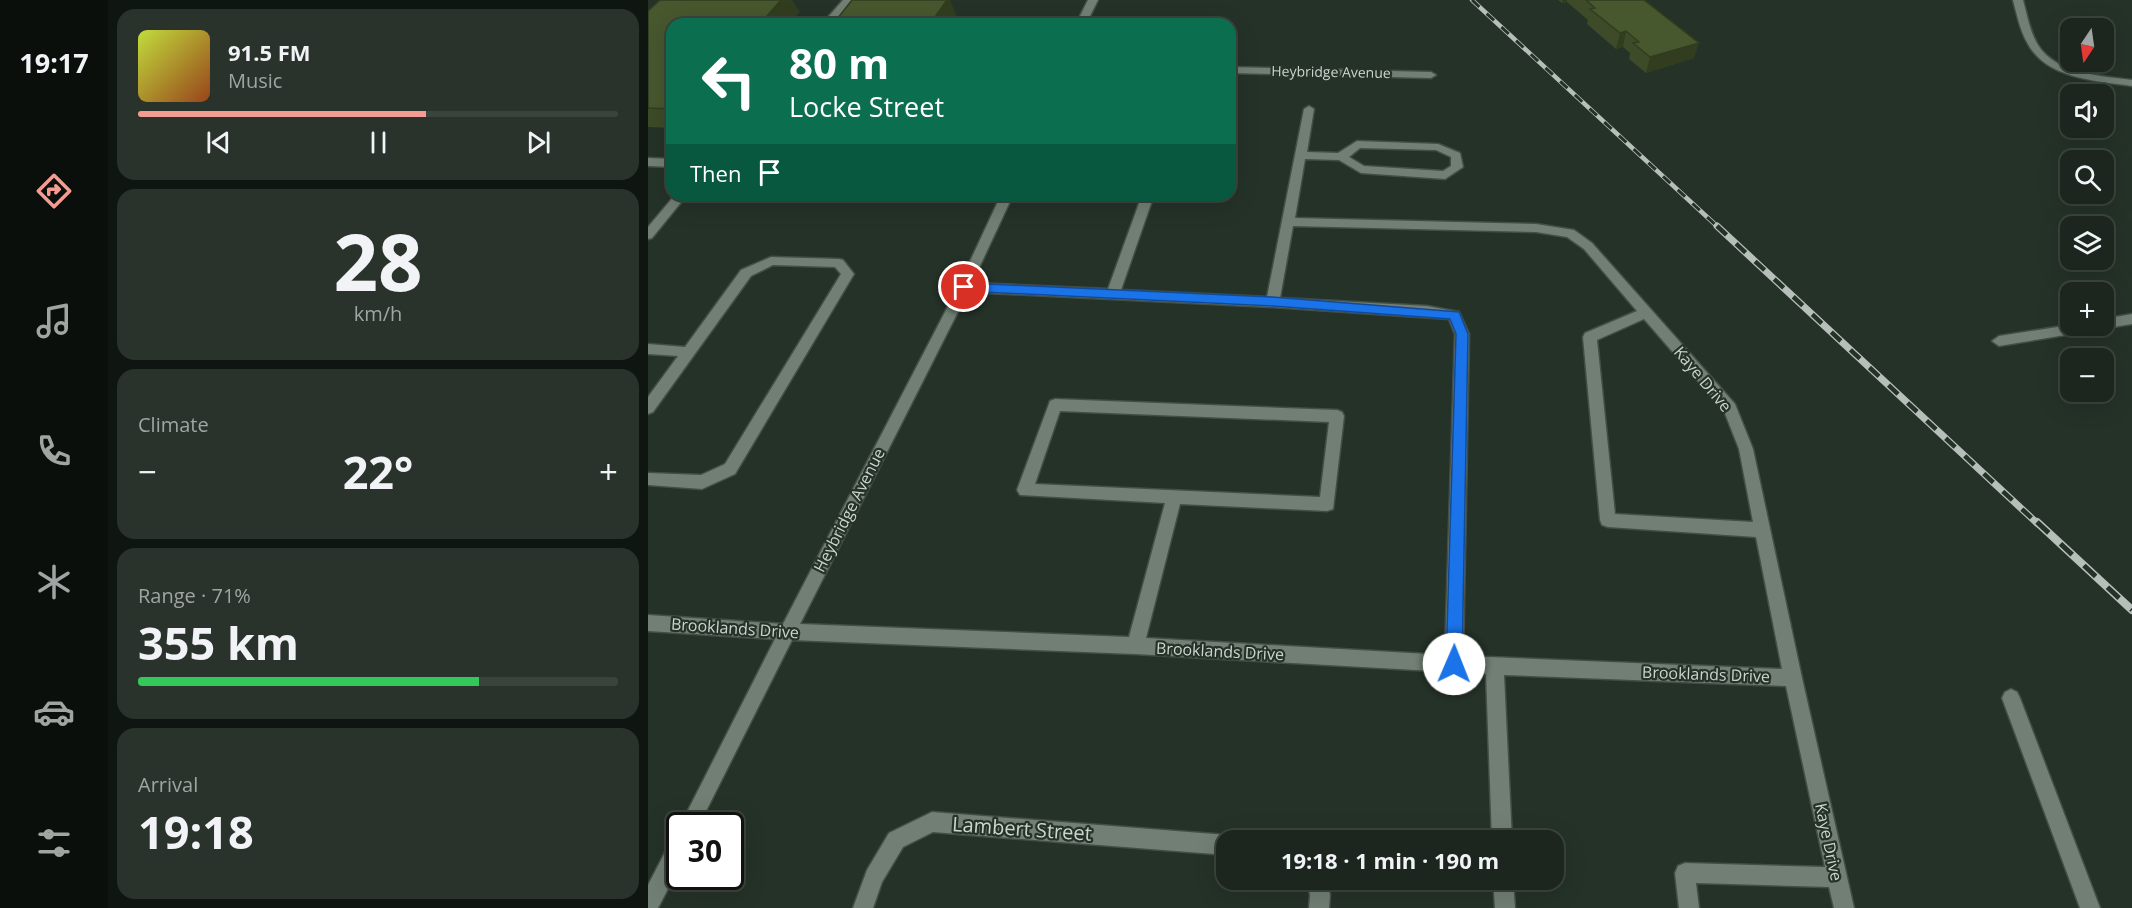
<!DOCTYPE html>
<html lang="en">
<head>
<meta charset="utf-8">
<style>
  body { margin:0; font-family:"Open Sans",sans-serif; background:#29322b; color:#f1f3f6; height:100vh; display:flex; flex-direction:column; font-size:22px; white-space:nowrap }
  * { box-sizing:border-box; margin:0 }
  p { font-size:20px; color:#a0a5a4 }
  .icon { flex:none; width:33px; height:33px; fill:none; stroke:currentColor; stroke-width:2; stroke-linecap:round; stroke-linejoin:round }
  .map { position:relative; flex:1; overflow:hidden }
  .sheet { display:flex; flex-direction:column; gap:9px; padding:9px; background:#0f1510; width:540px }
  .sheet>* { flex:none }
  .banner { position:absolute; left:18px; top:18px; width:570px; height:183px; border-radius:18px; box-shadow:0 6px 24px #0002,0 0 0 2px #3a433c; background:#0b6e4f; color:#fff; overflow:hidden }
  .needle { width:39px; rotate:193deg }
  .tools { position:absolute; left:1412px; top:18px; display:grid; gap:12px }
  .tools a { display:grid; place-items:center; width:54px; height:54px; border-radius:12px; background:#1c261e; box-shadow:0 6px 24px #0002,0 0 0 2px #3a433c; font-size:30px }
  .speed { position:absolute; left:18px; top:812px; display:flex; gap:12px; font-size:30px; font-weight:700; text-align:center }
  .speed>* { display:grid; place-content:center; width:78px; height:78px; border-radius:50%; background:#1c261e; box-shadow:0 6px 24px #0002,0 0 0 2px #3a433c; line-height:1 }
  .speed .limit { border:3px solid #111; border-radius:9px; background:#fff; color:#111 }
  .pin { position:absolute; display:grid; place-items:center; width:51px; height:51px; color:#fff; margin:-26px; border:3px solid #fff; border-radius:50%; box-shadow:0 2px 6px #0007 }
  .me { position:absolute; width:66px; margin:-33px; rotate:1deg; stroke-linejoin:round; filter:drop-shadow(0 0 4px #0008) }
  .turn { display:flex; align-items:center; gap:21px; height:126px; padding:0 24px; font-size:27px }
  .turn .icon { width:78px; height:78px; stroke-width:2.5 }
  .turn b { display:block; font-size:42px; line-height:51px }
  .then { display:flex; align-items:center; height:57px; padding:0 24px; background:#0003; gap:12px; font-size:22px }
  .big { font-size:45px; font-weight:700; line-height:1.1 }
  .sheet .tile { flex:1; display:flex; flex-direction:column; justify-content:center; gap:9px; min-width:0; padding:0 21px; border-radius:18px; background:#29322b }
  .sheet .dial { align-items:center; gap:0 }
  .dial b { font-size:78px; line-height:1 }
  .song { display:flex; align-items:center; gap:18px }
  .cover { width:72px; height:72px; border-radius:9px; background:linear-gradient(135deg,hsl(70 70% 55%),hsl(20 70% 35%)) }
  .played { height:6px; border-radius:3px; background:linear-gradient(90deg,#f59c92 60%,#3a433c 60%) }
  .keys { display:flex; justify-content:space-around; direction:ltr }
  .heat { display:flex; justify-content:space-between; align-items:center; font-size:33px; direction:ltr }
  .charge { height:9px; border-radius:4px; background:linear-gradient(90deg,#34c759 71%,#3a433c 0) }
  .trip { position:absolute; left:568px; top:830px; width:348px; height:60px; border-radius:18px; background:#1c261e; box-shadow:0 6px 24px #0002,0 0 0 2px #3a433c; font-weight:700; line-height:60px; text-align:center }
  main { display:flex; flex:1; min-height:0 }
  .menu { display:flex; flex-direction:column; width:108px; justify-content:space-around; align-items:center; background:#0b0f0c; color:#a0a5a4 }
  .menu .icon { width:42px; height:42px }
  .menu .current { color:#f59c92 }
  .menu b { font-size:27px; color:#f1f3f6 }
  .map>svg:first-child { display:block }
</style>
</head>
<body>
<main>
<nav class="menu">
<b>19:17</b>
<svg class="icon current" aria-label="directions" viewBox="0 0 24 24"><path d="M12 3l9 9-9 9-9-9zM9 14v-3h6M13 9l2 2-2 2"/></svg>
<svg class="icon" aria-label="music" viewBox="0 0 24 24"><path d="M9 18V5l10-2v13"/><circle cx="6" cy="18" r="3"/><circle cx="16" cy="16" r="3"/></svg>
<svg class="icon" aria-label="phone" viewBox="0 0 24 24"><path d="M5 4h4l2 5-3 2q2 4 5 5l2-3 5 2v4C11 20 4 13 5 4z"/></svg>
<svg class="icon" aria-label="climate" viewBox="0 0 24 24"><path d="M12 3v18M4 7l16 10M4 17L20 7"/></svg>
<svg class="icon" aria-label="car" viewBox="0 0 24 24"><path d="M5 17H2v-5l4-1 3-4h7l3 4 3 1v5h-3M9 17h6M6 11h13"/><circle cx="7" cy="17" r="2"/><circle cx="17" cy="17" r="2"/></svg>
<svg class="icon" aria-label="filters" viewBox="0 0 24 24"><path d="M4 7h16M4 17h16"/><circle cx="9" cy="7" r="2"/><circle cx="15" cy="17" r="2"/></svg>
</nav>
<section class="sheet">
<div class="tile">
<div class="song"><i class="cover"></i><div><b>91.5 FM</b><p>Music</p></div></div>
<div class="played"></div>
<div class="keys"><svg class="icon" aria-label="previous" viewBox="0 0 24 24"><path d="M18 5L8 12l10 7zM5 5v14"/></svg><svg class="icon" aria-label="pause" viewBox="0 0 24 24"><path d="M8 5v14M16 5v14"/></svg><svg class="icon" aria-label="next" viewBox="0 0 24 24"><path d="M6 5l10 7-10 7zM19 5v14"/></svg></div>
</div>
<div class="tile dial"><b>28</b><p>km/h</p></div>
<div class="tile"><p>Climate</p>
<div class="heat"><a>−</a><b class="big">22°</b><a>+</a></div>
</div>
<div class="tile"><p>Range · 71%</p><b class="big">355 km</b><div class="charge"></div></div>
<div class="tile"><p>Arrival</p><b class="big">19:18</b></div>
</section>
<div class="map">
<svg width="1484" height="908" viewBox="0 0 1484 908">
  <rect width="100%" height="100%" fill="#253228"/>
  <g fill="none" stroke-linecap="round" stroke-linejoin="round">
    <g stroke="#434e46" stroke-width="3">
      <path id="minor" d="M 195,0 L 205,0 L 184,24 L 174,24 Z
        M 440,0 L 450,0 L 438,24 L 428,24 Z
        M 1365,0 L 1375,0 C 1379,15 1382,32 1390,45 C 1408,74 1454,76 1484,80 L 1484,86 C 1449,81 1399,79 1380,44 C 1372,31 1369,15 1365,0 Z
        M 582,67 L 783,72 L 788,75 L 783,78 L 582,73 Z
        M 661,106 L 666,109 L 659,152 L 690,153 L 709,141 L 790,144 L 812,153 L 815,167 L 797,179 L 713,173 L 691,160 L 657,159 L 647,218 L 888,224 L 926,230 L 944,243 L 1087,404 L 1105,449 L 1154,678 L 1206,908 L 1186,908 L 1181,887 L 1048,883 L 1051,908 L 1031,908 L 1027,873 L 1030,866 L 1037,863 L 1177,867 L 1138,686 L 856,675 L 864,840 L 844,840 L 838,674 L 487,654 L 144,640 L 51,825 L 32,826 L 127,639 L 0,631 L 0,615 L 135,624 L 310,287 L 353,195 L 365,195 L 324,283 L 460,289 L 494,195 L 506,195 L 473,290 L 619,297 L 656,109 ZM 712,148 L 788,150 L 803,157 L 803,166 L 795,171 L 716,166 L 701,157 ZM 645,226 L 888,232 L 919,237 L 936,249 L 989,311 L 937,333 L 935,337 L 952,520 L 954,525 L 960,527 L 1108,537 L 1134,669 L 815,656 L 821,334 L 811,312 L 779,306 L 632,298 ZM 320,292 L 625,307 L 801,319 L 807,334 L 797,655 L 498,638 L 532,504 L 679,511 L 685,509 L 696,416 L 694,412 L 689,410 L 407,399 L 402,401 L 369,490 L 372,495 L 517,503 L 481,637 L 152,624 ZM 996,319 L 1076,411 L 1091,449 L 1105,522 L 967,514 L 949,340 ZM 412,411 L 681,422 L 672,497 L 387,484 Z
        M 0,158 L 24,159 L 24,167 L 0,166 Z
        M 27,195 L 39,195 L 4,238 L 0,239 L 0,227 Z
        M 123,257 L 191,259 L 195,260 L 206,274 L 87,474 L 54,489 L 0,485 L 0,473 L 53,475 L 77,464 L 193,274 L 187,267 L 125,265 L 103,276 L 5,412 L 0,414 L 0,397 L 30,356 L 0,354 L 0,344 L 37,347 L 93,270 Z
        M 1484,314 L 1484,324 L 1351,346 L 1344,341 L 1351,336 L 1422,325 L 1455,326 L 1455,319 Z
        M 1363,689 L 1369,692 L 1372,698 L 1452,908 L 1432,908 L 1354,698 L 1357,692 Z
        M 284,812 L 579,835 L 587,840 L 579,840 L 579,855 L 285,832 L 255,847 L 234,882 L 225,908 L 205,908 L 219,870 L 241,833 Z
        M 32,834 L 32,866 L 10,908 L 0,908 L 0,885 L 25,837 Z
        M 659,879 L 679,879 L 682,895 L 681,908 L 661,908 L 662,895 Z
        M 845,879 L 865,879 L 867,908 L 847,908 Z"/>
    </g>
    <use href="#minor" fill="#717f74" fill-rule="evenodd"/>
    <g stroke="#b6bfb9" stroke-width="4.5">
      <path id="rail-far2" d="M 824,0 L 1071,228"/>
    </g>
    <g stroke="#b6bfb9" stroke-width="7">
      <path id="rail-far1" d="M 1069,226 L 1390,524"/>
    </g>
    <g stroke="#b6bfb9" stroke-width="8">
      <path id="rail" d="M 1389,522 L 1484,610"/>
    </g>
    <use href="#rail-far2" stroke="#253228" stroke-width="3" stroke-dasharray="10" stroke-linecap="butt"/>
    <use href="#rail-far1" stroke="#253228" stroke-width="4.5" stroke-dasharray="13" stroke-linecap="butt"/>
    <use href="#rail" stroke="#253228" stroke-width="5" stroke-dasharray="16" stroke-linecap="butt"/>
  </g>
  <path fill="#3d4b28" d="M 910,0 L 996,0 L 1046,58 L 998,73 L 981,59 L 982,53 L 975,47 L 968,49 L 939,24 L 940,20 L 919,2 L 914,3 Z
    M 0,11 L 152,12 L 24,24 L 24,128 L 0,127 Z"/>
  <path fill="#323d20" d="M 133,0 L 144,0 L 152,12 L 141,24 L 112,24 Z
    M 299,0 L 302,0 L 309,17 L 304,24 L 282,24 Z
    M 914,0 L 919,0 L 919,2 L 914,3 Z
    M 978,31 L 975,47 L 968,49 L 972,33 Z
    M 1051,43 L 1046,58 L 998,73 L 1002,57 Z"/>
  <path fill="#47572e" stroke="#323d20" stroke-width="1.5" d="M 12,0 L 133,0 L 112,24 L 24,24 L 24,109 L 0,108 L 0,11 Z
    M 204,0 L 299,0 L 282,24 L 185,24 Z
    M 938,0 L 996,0 L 1051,43 L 1002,57 L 985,43 L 991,42 L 978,31 L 972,33 L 942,9 L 947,8 Z"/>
  <path fill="#1a73e8" stroke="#114b97" stroke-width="1.5" d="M 316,283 L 624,297 L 811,312 L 820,334 L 814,664 L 811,670 L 806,672 L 800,670 L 798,664 L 808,334 L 802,319 L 624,306 L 316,291 L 310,287 Z"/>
  <g text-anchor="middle" stroke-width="4.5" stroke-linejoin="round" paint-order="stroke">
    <g font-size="14" fill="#ccd4ce" stroke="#253228">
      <text transform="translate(683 72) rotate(1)" y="5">Heybridge Avenue</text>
    </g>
    <g font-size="16" fill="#ccd4ce" stroke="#253228">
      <text transform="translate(1055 379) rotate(50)" y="6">Kaye Drive</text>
      <text transform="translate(201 510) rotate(-63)" y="6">Heybridge Avenue</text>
      <text transform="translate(87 628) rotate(4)" y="6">Brooklands Drive</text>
      <text transform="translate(572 651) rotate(3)" y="6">Brooklands Drive</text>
      <text transform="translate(1058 674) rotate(2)" y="6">Brooklands Drive</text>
      <text transform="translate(1181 842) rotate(78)" y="6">Kaye Drive</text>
    </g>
    <g font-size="20" fill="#ccd4ce" stroke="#253228">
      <text transform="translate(374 829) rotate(4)" y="7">Lambert Street</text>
    </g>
  </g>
</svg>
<div class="tools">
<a><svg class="needle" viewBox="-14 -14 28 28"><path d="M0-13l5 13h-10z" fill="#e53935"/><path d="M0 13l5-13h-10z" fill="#a0a5a4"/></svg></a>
<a><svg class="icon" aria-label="sound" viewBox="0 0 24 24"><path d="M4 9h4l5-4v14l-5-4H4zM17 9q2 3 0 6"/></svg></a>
<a><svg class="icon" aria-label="search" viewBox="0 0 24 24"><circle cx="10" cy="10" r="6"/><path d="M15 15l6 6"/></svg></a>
<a><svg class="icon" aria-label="layers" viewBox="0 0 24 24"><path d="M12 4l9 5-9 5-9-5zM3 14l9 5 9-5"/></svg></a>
<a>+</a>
<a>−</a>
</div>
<div class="speed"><div class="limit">30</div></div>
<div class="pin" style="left:316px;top:287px;background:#d93025"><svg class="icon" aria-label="arrive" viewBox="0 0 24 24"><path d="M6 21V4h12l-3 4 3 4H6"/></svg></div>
<svg class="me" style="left:806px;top:664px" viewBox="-20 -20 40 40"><circle r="19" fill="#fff"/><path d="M0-13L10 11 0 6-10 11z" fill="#1a73e8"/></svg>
<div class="trip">19:18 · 1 min · 190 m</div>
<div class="banner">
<div class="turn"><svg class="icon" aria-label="left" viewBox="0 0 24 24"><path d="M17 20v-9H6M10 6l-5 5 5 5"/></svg><div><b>80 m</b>Locke Street</div></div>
<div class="then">Then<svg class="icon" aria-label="arrive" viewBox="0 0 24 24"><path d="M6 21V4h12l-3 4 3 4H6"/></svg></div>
</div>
</div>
</main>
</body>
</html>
